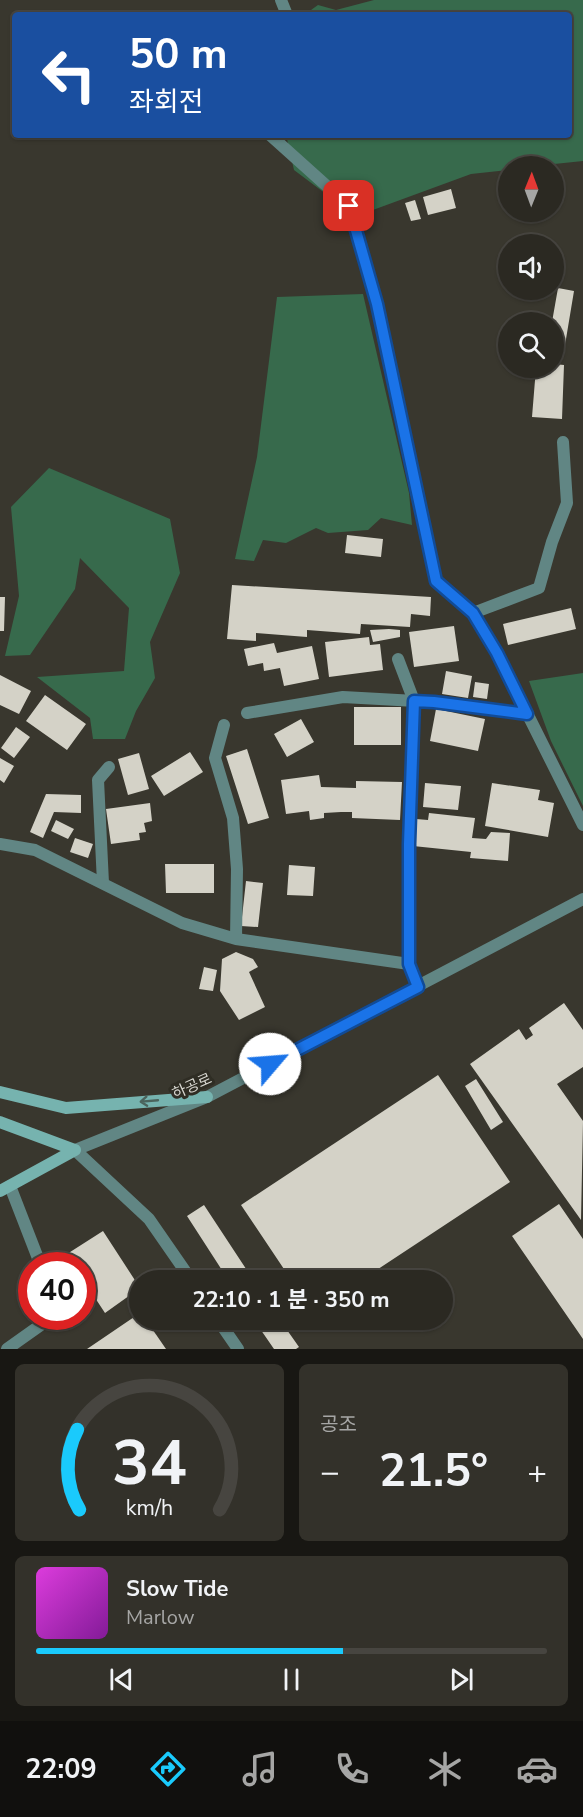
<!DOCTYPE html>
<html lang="ko">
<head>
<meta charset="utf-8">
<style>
  body { margin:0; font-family:"Nunito Sans","Noto Sans KR",sans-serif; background:#33312a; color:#f1f3f6; height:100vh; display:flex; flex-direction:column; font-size:22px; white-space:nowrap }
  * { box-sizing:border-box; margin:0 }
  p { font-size:20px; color:#a6a6a5 }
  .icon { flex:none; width:33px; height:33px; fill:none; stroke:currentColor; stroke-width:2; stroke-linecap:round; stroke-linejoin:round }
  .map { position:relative; height:1349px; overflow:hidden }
  .panel { display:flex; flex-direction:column; gap:15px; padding:15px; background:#181713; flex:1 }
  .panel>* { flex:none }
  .guide { position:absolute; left:12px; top:12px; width:560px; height:126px; border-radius:6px; box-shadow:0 2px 4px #0004,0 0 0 2px #474540; background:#1a4fa0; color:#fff; overflow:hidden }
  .needle { width:39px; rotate:1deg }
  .buttons { position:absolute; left:498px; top:156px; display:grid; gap:12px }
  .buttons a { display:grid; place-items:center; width:66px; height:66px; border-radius:50%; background:#2b2922; box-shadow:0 2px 4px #0004,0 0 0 2px #474540; font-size:30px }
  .speed { position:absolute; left:18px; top:1252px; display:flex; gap:12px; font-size:30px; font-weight:700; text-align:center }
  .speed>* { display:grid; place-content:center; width:78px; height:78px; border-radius:50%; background:#2b2922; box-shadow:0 2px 4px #0004,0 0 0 2px #474540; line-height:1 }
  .speed .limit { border:9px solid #d22; background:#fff; color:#111 }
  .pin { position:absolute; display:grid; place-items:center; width:51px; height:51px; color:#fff; margin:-26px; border-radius:12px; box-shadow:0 3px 9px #0006 }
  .me { position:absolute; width:66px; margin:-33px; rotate:63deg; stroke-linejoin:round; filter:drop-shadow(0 0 4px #0008) }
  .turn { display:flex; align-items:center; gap:21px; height:126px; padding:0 18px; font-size:27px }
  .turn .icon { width:78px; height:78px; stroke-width:2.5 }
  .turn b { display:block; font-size:42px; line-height:51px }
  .big { font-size:45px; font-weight:700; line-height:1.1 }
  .panel .tile { flex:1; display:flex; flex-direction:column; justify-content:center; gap:9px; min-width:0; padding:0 21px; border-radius:9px; background:#33312a }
  .panel .dial { align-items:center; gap:0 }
  .dial svg { height:156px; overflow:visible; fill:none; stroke:#474540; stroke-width:7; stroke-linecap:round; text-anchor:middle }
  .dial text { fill:#f1f3f6; stroke:none }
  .song { display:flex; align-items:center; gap:18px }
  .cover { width:72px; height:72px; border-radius:9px; background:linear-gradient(135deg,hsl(300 70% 55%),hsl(290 70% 35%)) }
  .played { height:6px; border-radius:3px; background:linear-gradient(90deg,#1acafc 60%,#474540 60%) }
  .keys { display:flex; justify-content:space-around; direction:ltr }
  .heat { display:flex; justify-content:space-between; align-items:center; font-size:33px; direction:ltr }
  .panel .tiles { flex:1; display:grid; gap:15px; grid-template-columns:1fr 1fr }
  .tile:last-child { grid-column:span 2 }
  .trip { position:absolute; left:129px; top:1270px; width:324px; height:60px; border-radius:30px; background:#2b2922; box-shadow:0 2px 4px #0004,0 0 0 2px #474540; font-weight:700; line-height:60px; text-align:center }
  .menu { display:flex; height:96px; justify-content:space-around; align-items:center; background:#11100e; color:#a6a6a5 }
  .menu .icon { width:42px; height:42px }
  .menu .on { color:#1acafc }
  .menu b { font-size:27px; color:#f1f3f6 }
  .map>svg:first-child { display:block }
</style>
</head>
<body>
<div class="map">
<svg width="583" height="1349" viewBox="0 0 583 1349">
  <rect width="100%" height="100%" fill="#39372e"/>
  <path fill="#376a4c" d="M 374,0 L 583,0 L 583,161 L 535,166 L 508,166 L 508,170 L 471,174 L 362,214 L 360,206 L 330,197 L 294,170 L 287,139 L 282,135 L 568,135 L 568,15 L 304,15 L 318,5 L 336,10 Z
    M 363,294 L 409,493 L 412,525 L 381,518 L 368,530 L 328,533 L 316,528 L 286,543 L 263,540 L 254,561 L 235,559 L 257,457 L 277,297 Z
    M 49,468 L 170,519 L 180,573 L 150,642 L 155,678 L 136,711 L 125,739 L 93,739 L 90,718 L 37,677 L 124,671 L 129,608 L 80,558 L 75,589 L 30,655 L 5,656 L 19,596 L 11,507 Z
    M 583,673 L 583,806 L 551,741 L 529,681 Z"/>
  <path fill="#d4d2c7" d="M 451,189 L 456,208 L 428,215 L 423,197 Z
    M 415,200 L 421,219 L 411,221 L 405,203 Z
    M 558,288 L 574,291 L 563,357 L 554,355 L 552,322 Z
    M 554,364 L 564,365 L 562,419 L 532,417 L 536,368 L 554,368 Z
    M 347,535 L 383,539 L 381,557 L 345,553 Z
    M 232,585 L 431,597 L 430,616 L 411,614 L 410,627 L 361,624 L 360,634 L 307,630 L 307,637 L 256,633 L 256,641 L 227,639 Z
    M 0,597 L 5,597 L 4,631 L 0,631 Z
    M 571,608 L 576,629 L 508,645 L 503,624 Z
    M 454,626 L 459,661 L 414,667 L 409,632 Z
    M 389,629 L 400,630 L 400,637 L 373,642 L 370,630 Z
    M 369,637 L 370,645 L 380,644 L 383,670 L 329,677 L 325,642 Z
    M 274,643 L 277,653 L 312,646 L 319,679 L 284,686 L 280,668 L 264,671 L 263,663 L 248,666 L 244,649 Z
    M 446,671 L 472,676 L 468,698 L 442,694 Z
    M 0,675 L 31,691 L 19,714 L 0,705 Z
    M 475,682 L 489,684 L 487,699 L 473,697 Z
    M 45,695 L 86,724 L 67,750 L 26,721 Z
    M 354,707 L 401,707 L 401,745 L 354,745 Z
    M 436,709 L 485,719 L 478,751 L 430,741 Z
    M 301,719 L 314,742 L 287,757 L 274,734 Z
    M 16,727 L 30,737 L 14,758 L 1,748 Z
    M 247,749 L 269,818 L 248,824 L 226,756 Z
    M 190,752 L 203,772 L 164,796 L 151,776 Z
    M 139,753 L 149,789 L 128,795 L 118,759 Z
    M 0,758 L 14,766 L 4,783 L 0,780 Z
    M 319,775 L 321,787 L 356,788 L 356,781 L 402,782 L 400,820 L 352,818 L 352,812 L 341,812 L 324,813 L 324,818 L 310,820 L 309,811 L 286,814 L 281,780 Z
    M 425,783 L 461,786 L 458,810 L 423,807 Z
    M 492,783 L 540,790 L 538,800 L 554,803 L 548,837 L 485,826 Z
    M 46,794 L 81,795 L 81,813 L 54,812 L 43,838 L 30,832 Z
    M 150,803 L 152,821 L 144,823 L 146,832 L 139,833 L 140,840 L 111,844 L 106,809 Z
    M 429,813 L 475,818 L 472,838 L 486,839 L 491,832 L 510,833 L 508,861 L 470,858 L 471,852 L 413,846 L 416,819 L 428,820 Z
    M 56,820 L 74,829 L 68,839 L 51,831 Z
    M 75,838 L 93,844 L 88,858 L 70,852 Z
    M 165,864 L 214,864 L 214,893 L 166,893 Z
    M 289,865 L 315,867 L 313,896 L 287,895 Z
    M 246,881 L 263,883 L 258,927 L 241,926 Z
    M 236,952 L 253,959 L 258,967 L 249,972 L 265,1007 L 239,1020 L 220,991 L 222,959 Z
    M 204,967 L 217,970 L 213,991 L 199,989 Z
    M 564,1003 L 583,1030 L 583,1067 L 557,1084 L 583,1121 L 581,1220 L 470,1064 L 519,1029 L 526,1040 L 533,1035 L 529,1028 Z
    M 438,1075 L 510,1182 L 360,1281 L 292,1281 L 241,1205 Z
    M 476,1079 L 503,1122 L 491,1130 L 465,1086 Z
    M 559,1204 L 583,1239 L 583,1339 L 512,1236 Z
    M 204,1205 L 254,1281 L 229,1281 L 187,1216 Z
    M 103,1231 L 140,1288 L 105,1313 L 82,1278 L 82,1266 L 75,1266 L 67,1254 Z
    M 140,1313 L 140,1320 L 146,1320 L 166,1349 L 87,1349 Z
    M 254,1320 L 280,1320 L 299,1347 L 296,1349 L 274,1349 Z"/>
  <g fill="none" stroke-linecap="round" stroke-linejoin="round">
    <path stroke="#618684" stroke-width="12" d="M 473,613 L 539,588 L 552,542 L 567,503 L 563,442
      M 247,713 L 343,697 L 434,702 L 527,714
      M 103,883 L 98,780 L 109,767
      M 75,1150 L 149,1219 L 192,1281
      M 10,1186 L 41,1266
      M 218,1320 L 238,1349
      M 7,1349 L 52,1317"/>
    <path stroke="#618684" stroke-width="12" d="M 281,0 L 287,15
      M 270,135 L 349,206 L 377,304 L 436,581 L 473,613 L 497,653 L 583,825
      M 398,659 L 414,701 L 409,844 L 409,964
      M 224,725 L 215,758 L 233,818 L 237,869 L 236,939
      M 0,844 L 35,850 L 182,923 L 236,939 L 409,964 L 419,987"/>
    <path stroke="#618684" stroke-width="12" d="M 75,1150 L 207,1097 L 583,899"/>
    <path stroke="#76b3af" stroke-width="12" d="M 0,1092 L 66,1108 L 207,1097
      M 0,1122 L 75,1150
      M 0,1191 L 75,1150"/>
  </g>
  <defs><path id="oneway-shaft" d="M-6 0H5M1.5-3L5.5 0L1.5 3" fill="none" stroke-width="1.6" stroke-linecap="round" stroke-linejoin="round" transform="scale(1.5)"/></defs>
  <use stroke="#4b635c" href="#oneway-shaft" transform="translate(149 1101) rotate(175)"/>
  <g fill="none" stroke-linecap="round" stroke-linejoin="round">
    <g stroke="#114b97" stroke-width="15">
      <path id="route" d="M 270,1064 L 418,987 L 409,964 L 409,844 L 414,701 L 434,702 L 527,714 L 497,653 L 473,613 L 436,581 L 377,304 L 349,206"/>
    </g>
    <use href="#route" stroke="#1a73e8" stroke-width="10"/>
  </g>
  <g text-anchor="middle" stroke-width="6" stroke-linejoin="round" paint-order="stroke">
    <g font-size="15" fill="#d9d8d2" stroke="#2f2d24">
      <text transform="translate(192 1086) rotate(-24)" y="5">하공로</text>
    </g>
  </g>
</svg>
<div class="buttons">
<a><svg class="needle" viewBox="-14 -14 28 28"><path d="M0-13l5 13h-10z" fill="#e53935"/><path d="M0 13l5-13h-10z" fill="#a6a6a5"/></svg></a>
<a><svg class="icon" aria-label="sound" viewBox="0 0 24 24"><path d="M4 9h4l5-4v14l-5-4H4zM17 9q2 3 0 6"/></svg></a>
<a><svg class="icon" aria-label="search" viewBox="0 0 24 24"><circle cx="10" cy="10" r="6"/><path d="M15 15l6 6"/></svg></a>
</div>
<div class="speed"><div class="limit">40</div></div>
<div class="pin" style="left:349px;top:206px;background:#d93025"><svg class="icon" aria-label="arrive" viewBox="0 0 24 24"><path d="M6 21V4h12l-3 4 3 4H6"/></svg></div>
<svg class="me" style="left:270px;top:1064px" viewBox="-20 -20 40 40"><circle r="19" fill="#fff"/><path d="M0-13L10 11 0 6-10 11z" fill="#1a73e8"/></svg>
<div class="trip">22:10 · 1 분 · 350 m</div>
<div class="guide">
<div class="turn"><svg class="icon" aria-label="left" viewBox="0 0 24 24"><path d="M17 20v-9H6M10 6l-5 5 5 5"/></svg><div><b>50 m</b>좌회전</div></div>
</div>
</div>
<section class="panel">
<div class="tiles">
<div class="tile dial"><svg viewBox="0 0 100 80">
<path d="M14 69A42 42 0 1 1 86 69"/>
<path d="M14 69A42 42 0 0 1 13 28" stroke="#1acafc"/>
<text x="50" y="56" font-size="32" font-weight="700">34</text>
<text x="50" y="72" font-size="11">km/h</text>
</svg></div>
<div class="tile"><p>공조</p>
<div class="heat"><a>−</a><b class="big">21.5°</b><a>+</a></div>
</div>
<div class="tile">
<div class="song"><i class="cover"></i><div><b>Slow Tide</b><p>Marlow</p></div></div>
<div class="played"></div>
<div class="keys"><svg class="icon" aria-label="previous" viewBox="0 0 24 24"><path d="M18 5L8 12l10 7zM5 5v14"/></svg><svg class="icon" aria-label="pause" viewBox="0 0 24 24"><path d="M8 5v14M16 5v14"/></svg><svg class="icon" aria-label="next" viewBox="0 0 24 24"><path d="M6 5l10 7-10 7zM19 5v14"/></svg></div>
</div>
</div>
</section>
<nav class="menu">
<b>22:09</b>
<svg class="icon on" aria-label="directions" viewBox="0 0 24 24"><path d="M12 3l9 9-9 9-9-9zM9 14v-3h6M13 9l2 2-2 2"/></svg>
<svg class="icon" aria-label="music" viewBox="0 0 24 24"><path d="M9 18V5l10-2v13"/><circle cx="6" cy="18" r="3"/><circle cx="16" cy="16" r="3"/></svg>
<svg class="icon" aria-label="phone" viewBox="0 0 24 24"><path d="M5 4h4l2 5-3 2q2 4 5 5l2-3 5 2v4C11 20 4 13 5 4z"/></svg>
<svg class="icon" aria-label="climate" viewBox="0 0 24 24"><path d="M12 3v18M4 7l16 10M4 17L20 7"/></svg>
<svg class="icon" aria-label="car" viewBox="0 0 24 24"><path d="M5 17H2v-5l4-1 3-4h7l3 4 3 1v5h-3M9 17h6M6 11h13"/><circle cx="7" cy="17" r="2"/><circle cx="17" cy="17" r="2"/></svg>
</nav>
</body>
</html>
